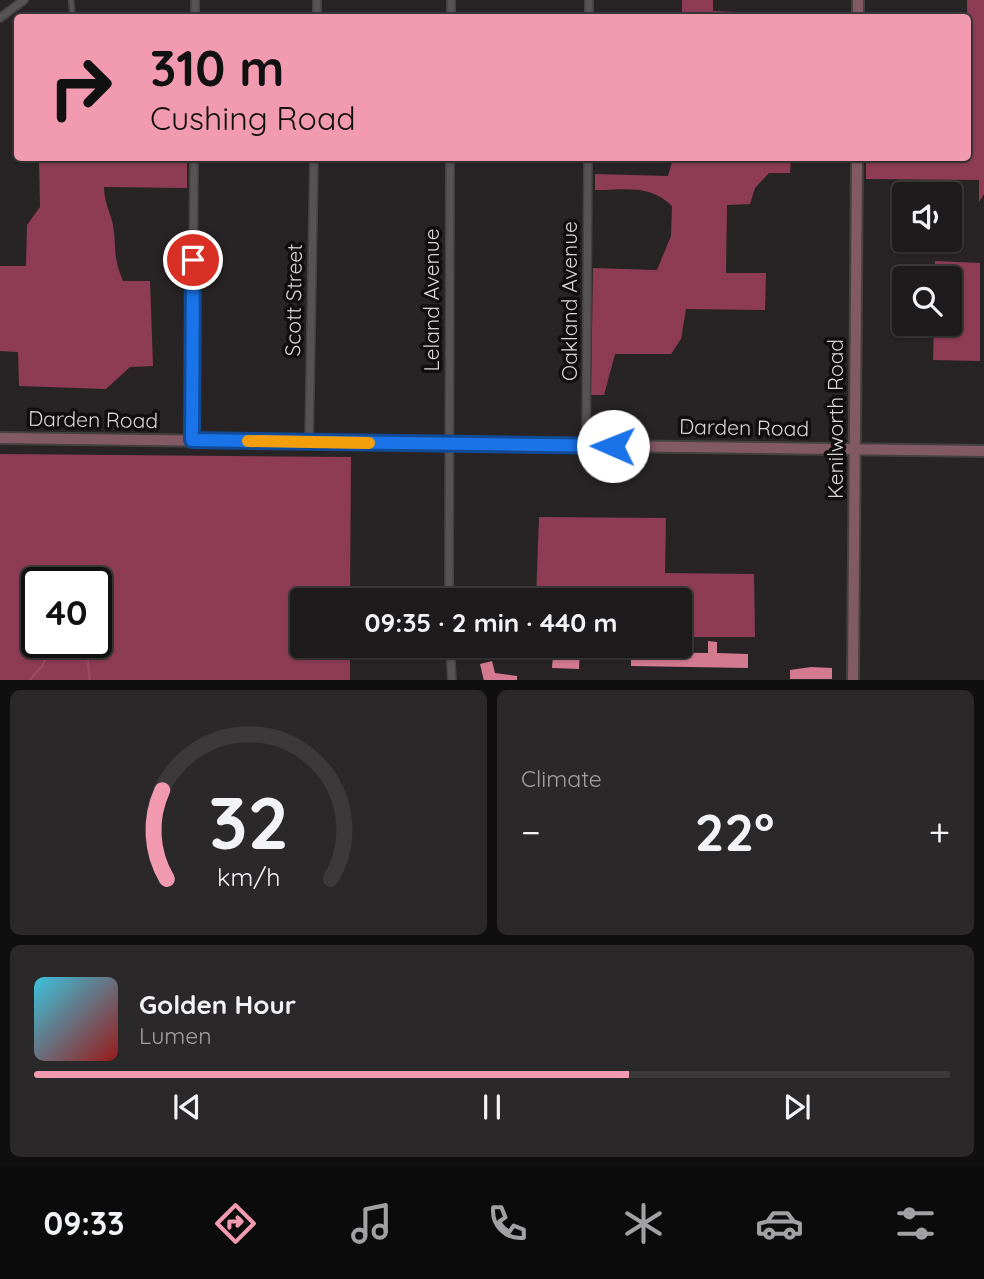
<!DOCTYPE html>
<html lang="en">
<head>
<meta charset="utf-8">
<style>
  body { margin:0; font-family:Quicksand,sans-serif; background:#2b2829; color:#f1f3f6; height:100vh; display:flex; flex-direction:column; font-size:26px; white-space:nowrap }
  * { box-sizing:border-box; margin:0 }
  p { font-size:23px; color:#a1a1a3 }
  .icon { flex:none; width:38px; height:38px; fill:none; stroke:currentColor; stroke-width:2; stroke-linecap:round; stroke-linejoin:round }
  .map { position:relative; height:680px; overflow:hidden }
  .sheet { display:flex; flex-direction:column; gap:10px; padding:10px; background:#100f0f; flex:1 }
  .sheet>* { flex:none }
  .guide { position:absolute; left:14px; top:14px; width:957px; height:147px; border-radius:7px; box-shadow:0 2px 5px #0004,0 0 0 2px #3c393b; background:#f29ab0; color:#111; overflow:hidden }
  .buttons { position:absolute; left:892px; top:182px; display:grid; gap:14px }
  .buttons a { display:grid; place-items:center; width:70px; height:70px; border-radius:7px; background:#1e1b1c; box-shadow:0 2px 5px #0004,0 0 0 2px #3c393b; font-size:35px }
  .speed { position:absolute; left:21px; top:567px; display:flex; gap:14px; font-size:35px; font-weight:700; text-align:center }
  .speed>* { display:grid; place-content:center; width:91px; height:91px; border-radius:50%; background:#1e1b1c; box-shadow:0 2px 5px #0004,0 0 0 2px #3c393b; line-height:1 }
  .speed .limit { border:4px solid #111; border-radius:10px; background:#fff; color:#111 }
  .pin { position:absolute; display:grid; place-items:center; width:60px; height:60px; color:#fff; margin:-30px; border:4px solid #fff; border-radius:50%; box-shadow:0 2px 7px #0007 }
  .me { position:absolute; width:77px; margin:-38px; rotate:271deg; stroke-linejoin:round; filter:drop-shadow(0 0 5px #0008) }
  .turn { display:flex; align-items:center; gap:24px; height:147px; padding:0 21px; font-size:32px }
  .turn .icon { width:91px; height:91px; stroke-width:2.5 }
  .turn b { display:block; font-size:49px; line-height:60px }
  .big { font-size:52px; font-weight:700; line-height:1.1 }
  .sheet .tile { flex:1; display:flex; flex-direction:column; justify-content:center; gap:10px; min-width:0; padding:0 24px; border-radius:10px; background:#2b2829 }
  .sheet .dial { align-items:center; gap:0 }
  .dial svg { height:182px; overflow:visible; fill:none; stroke:#3c393b; stroke-width:7; stroke-linecap:round; text-anchor:middle }
  .dial text { fill:#f1f3f6; stroke:none }
  .song { display:flex; align-items:center; gap:21px }
  .cover { width:84px; height:84px; border-radius:10px; background:linear-gradient(135deg,hsl(190 70% 55%),hsl(0 70% 35%)) }
  .played { height:7px; border-radius:4px; background:linear-gradient(90deg,#f29ab0 65%,#3c393b 65%) }
  .keys { display:flex; justify-content:space-around; direction:ltr }
  .heat { display:flex; justify-content:space-between; align-items:center; font-size:38px; direction:ltr }
  .sheet .tiles { flex:1; display:grid; gap:10px; grid-template-columns:1fr 1fr }
  .tile:last-child { grid-column:span 2 }
  .trip { position:absolute; left:290px; top:588px; width:402px; height:70px; border-radius:7px; background:#1e1b1c; box-shadow:0 2px 5px #0004,0 0 0 2px #3c393b; font-weight:700; line-height:70px; text-align:center }
  .dock { display:flex; height:112px; justify-content:space-around; align-items:center; background:#0c0b0b; color:#a1a1a3 }
  .dock .icon { width:49px; height:49px }
  .dock .on { color:#f29ab0 }
  .dock b { font-size:32px; color:#f1f3f6 }
  .map>svg:first-child { display:block }
</style>
</head>
<body>
<div class="map">
<svg width="984" height="681" viewBox="0 0 984 681">
  <rect width="100%" height="100%" fill="#282425"/>
  <path fill="#8e3c55" fill-rule="evenodd" d="M 682,0 L 713,0 L 713,11 L 756,13 L 758,17 L 682,17 Z
    M 967,0 L 984,0 L 984,194 L 979,202 L 979,180 L 866,179 L 866,158 L 968,158 Z
    M 39,158 L 187,158 L 187,188 L 104,187 C 104,202 110,211 113,225 C 117,250 112,254 123,281 L 150,281 L 153,366 L 130,367 L 106,389 L 19,386 L 18,352 L 0,351 L 0,266 L 26,266 L 27,225 L 40,207 Z
    M 673,158 L 791,158 L 790,173 L 769,173 L 755,188 L 750,204 L 727,205 L 726,273 L 766,273 L 765,310 L 686,309 L 681,339 L 671,354 L 615,354 L 604,395 L 591,395 L 593,268 L 657,270 L 671,236 L 672,206 C 650,184 624,190 595,190 L 595,174 L 668,176 Z
    M 935,261 L 980,263 L 980,361 L 933,360 L 934,324 L 950,324 L 950,278 L 934,278 Z
    M 0,454 L 351,457 L 350,600 L 303,600 L 303,646 L 350,646 L 350,680 L 0,680 ZM 37,583 L 96,583 L 96,642 L 37,642 Z
    M 539,517 L 666,518 L 665,573 L 754,574 L 755,637 L 681,637 L 681,600 L 536,600 Z"/>
  <g fill="none" stroke-linecap="round" stroke-linejoin="round">
    <path stroke="#9d4962" stroke-width="2.5" d="M 81,642 L 87,655 L 90,681
      M 29,681 L 42,666 L 54,642"/>
  </g>
  <path fill="#d37a91" d="M 708,641 L 717,642 L 717,653 L 748,654 L 748,668 L 631,666 L 631,652 L 708,653 Z
    M 570,647 L 580,647 L 579,669 L 552,668 L 553,655 L 570,656 Z
    M 492,661 L 495,673 L 517,676 L 517,681 L 484,681 L 480,664 Z
    M 811,667 L 832,668 L 832,679 L 790,679 L 790,670 Z"/>
  <g fill="none" stroke-linecap="round" stroke-linejoin="round">
    <g stroke="#454142" stroke-width="7">
      <path id="lane" d="M 71,0 L 73,18"/>
    </g>
    <g stroke="#454142" stroke-width="10">
      <path id="street" d="M 0,18 L 24,0
        M 195,18 L 195,0
        M 317,18 L 317,0
        M 451,18 L 451,0
        M 589,18 L 589,0
        M 192,440 L 194,158
        M 309,443 L 314,158
        M 586,445 L 588,158
        M 449,600 L 450,158
        M 450,646 L 452,681"/>
    </g>
    <g stroke="#454142" stroke-width="14">
      <path id="secondary" d="M 858,18 L 858,0
        M 0,438 L 984,451
        M 853,681 L 857,158"/>
    </g>
    <use href="#lane" stroke="#575253" stroke-width="3.5"/>
    <use href="#street" stroke="#575253" stroke-width="7"/>
    <use href="#secondary" stroke="#825a66" stroke-width="10"/>
  </g>
  <g fill="none" stroke-linecap="round" stroke-linejoin="round">
    <g stroke="#114b97" stroke-width="18">
      <path id="route" d="M 193,260 L 192,440 L 613,446"/>
    </g>
    <use href="#route" stroke="#1a73e8" stroke-width="12"/>
    <path stroke="#f59e0b" stroke-width="12" d="M 248,441 L 369,443"/>
  </g>
  <g text-anchor="middle" stroke-width="7" stroke-linejoin="round" paint-order="stroke">
    <g font-size="21" fill="#d9d6d6" stroke="#100e0e">
      <text transform="translate(294 300) rotate(-89)" y="7">Scott Street</text>
      <text transform="translate(432 300) rotate(-90)" y="7">Leland Avenue</text>
      <text transform="translate(570 301) rotate(-90)" y="7">Oakland Avenue</text>
      <text transform="translate(836 419) rotate(-90)" y="7">Kenilworth Road</text>
      <text transform="translate(93 420) rotate(1)" y="7">Darden Road</text>
      <text transform="translate(744 428) rotate(1)" y="7">Darden Road</text>
    </g>
  </g>
</svg>
<div class="buttons">
<a><svg class="icon" aria-label="sound" viewBox="0 0 24 24"><path d="M4 9h4l5-4v14l-5-4H4zM17 9q2 3 0 6"/></svg></a>
<a><svg class="icon" aria-label="search" viewBox="0 0 24 24"><circle cx="10" cy="10" r="6"/><path d="M15 15l6 6"/></svg></a>
</div>
<div class="speed"><div class="limit">40</div></div>
<div class="pin" style="left:193px;top:260px;background:#d93025"><svg class="icon" aria-label="arrive" viewBox="0 0 24 24"><path d="M6 21V4h12l-3 4 3 4H6"/></svg></div>
<svg class="me" style="left:613px;top:446px" viewBox="-20 -20 40 40"><circle r="19" fill="#fff"/><path d="M0-13L10 11 0 6-10 11z" fill="#1a73e8"/></svg>
<div class="trip">09:35 · 2 min · 440 m</div>
<div class="guide">
<div class="turn"><svg class="icon" aria-label="right" viewBox="0 0 24 24"><path d="M7 20v-9h11M14 6l5 5-5 5"/></svg><div><b>310 m</b>Cushing Road</div></div>
</div>
</div>
<section class="sheet">
<div class="tiles">
<div class="tile dial"><svg viewBox="0 0 100 80">
<path d="M14 69A42 42 0 1 1 86 69"/>
<path d="M14 69A42 42 0 0 1 12 30" stroke="#f29ab0"/>
<text x="50" y="56" font-size="32" font-weight="700">32</text>
<text x="50" y="72" font-size="11">km/h</text>
</svg></div>
<div class="tile"><p>Climate</p>
<div class="heat"><a>−</a><b class="big">22°</b><a>+</a></div>
</div>
<div class="tile">
<div class="song"><i class="cover"></i><div><b>Golden Hour</b><p>Lumen</p></div></div>
<div class="played"></div>
<div class="keys"><svg class="icon" aria-label="previous" viewBox="0 0 24 24"><path d="M18 5L8 12l10 7zM5 5v14"/></svg><svg class="icon" aria-label="pause" viewBox="0 0 24 24"><path d="M8 5v14M16 5v14"/></svg><svg class="icon" aria-label="next" viewBox="0 0 24 24"><path d="M6 5l10 7-10 7zM19 5v14"/></svg></div>
</div>
</div>
</section>
<nav class="dock">
<b>09:33</b>
<svg class="icon on" aria-label="directions" viewBox="0 0 24 24"><path d="M12 3l9 9-9 9-9-9zM9 14v-3h6M13 9l2 2-2 2"/></svg>
<svg class="icon" aria-label="music" viewBox="0 0 24 24"><path d="M9 18V5l10-2v13"/><circle cx="6" cy="18" r="3"/><circle cx="16" cy="16" r="3"/></svg>
<svg class="icon" aria-label="phone" viewBox="0 0 24 24"><path d="M5 4h4l2 5-3 2q2 4 5 5l2-3 5 2v4C11 20 4 13 5 4z"/></svg>
<svg class="icon" aria-label="climate" viewBox="0 0 24 24"><path d="M12 3v18M4 7l16 10M4 17L20 7"/></svg>
<svg class="icon" aria-label="car" viewBox="0 0 24 24"><path d="M5 17H2v-5l4-1 3-4h7l3 4 3 1v5h-3M9 17h6M6 11h13"/><circle cx="7" cy="17" r="2"/><circle cx="17" cy="17" r="2"/></svg>
<svg class="icon" aria-label="filters" viewBox="0 0 24 24"><path d="M4 7h16M4 17h16"/><circle cx="9" cy="7" r="2"/><circle cx="15" cy="17" r="2"/></svg>
</nav>
</body>
</html>
